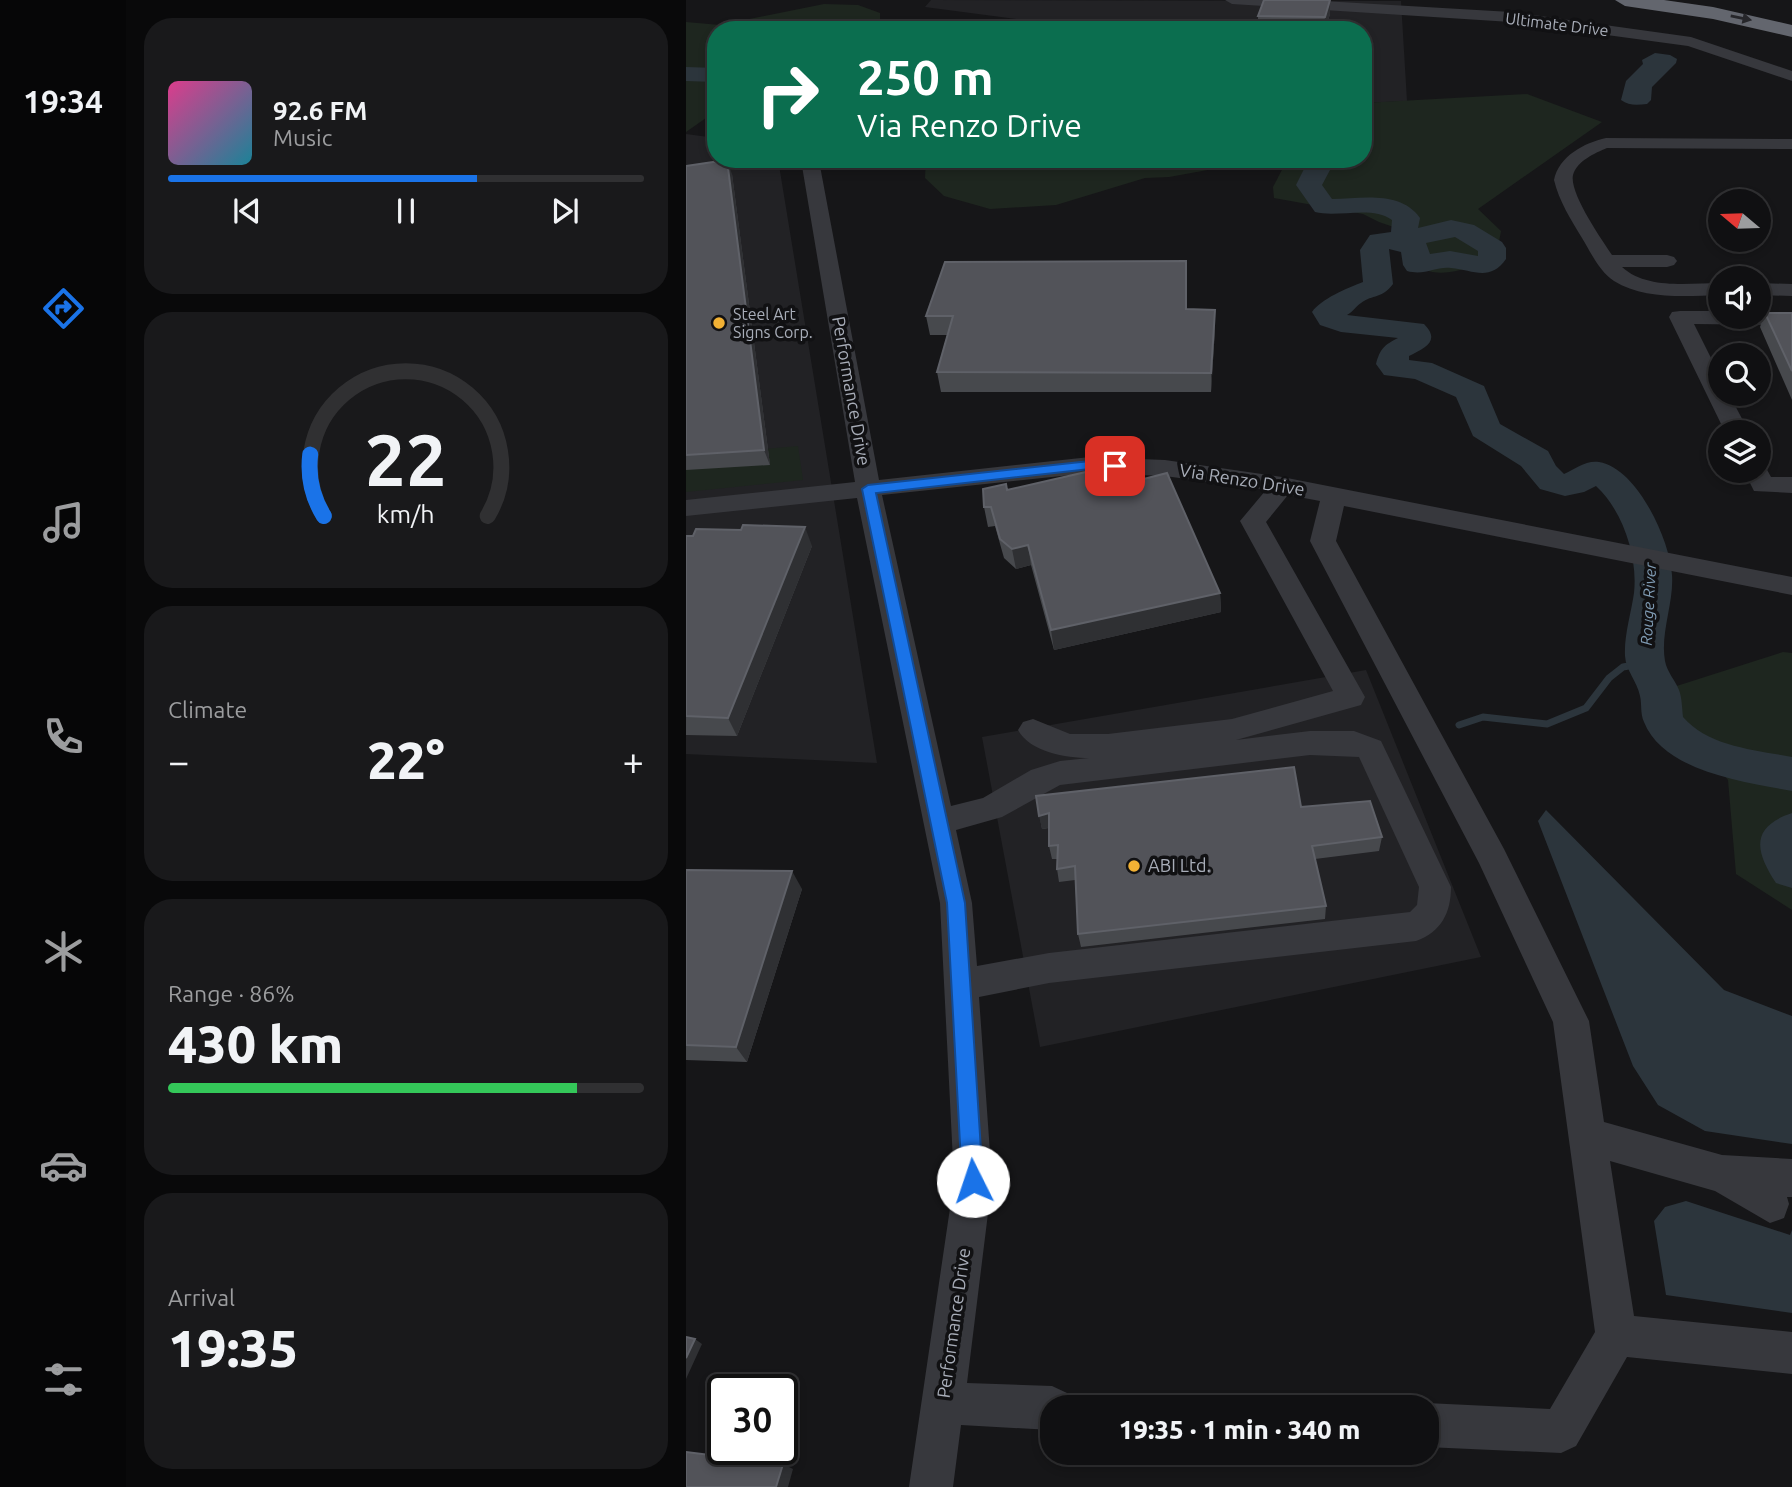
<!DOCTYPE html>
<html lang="en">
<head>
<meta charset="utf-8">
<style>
  body { margin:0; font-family:Ubuntu,sans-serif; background:#19191b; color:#f1f3f6; height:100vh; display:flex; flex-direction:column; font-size:26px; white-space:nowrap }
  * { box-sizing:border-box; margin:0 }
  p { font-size:23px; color:#9c9d9f }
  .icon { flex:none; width:38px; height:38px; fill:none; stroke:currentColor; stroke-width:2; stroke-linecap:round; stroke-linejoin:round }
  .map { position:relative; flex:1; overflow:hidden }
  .sheet { display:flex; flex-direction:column; gap:18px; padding:18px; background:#09090a; width:560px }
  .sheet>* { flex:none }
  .banner { position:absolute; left:21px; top:21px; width:665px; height:147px; border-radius:28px; box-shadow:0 4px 10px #0003,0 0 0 2px #303032; background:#0b6e4f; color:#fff; overflow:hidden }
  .needle { width:46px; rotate:289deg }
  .buttons { position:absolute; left:1022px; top:189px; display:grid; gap:14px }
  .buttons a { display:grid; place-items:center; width:63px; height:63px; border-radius:50%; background:#101012; box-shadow:0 4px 10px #0003,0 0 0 2px #303032; font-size:35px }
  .speed { position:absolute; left:21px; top:1374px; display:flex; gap:14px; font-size:35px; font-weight:700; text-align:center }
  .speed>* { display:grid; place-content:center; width:91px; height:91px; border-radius:50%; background:#101012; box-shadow:0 4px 10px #0003,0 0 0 2px #303032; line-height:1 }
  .speed .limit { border:4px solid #111; border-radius:10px; background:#fff; color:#111 }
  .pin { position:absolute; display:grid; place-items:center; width:60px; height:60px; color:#fff; margin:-30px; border-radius:14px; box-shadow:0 4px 10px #0006 }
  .me { position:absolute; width:77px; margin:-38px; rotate:356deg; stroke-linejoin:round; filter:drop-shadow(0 0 5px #0008) }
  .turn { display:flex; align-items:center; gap:24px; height:147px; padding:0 35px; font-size:32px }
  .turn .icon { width:91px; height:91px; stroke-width:2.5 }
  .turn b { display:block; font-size:49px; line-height:60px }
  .big { font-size:52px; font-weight:800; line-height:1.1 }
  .sheet .card { flex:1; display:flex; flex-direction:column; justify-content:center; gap:10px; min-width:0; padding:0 24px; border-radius:28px; background:#19191b }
  .sheet .dial { align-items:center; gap:0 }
  .dial svg { height:182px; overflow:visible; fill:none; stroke:#303032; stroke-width:7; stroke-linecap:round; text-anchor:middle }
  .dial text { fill:#f1f3f6; stroke:none }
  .song { display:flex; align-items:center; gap:21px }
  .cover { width:84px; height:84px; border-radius:10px; background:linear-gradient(135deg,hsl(330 70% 55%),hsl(190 70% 35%)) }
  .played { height:7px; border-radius:4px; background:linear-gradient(90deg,#1a73e8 65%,#303032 65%) }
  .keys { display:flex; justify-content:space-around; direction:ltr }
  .heat { display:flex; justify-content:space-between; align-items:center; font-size:38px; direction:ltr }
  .charge { height:10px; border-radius:5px; background:linear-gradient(90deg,#34c759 86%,#303032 0) }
  .trip { position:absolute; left:354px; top:1395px; width:399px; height:70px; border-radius:28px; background:#101012; box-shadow:0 4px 10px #0003,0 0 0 2px #303032; font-weight:800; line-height:70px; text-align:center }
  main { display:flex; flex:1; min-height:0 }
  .tab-bar { display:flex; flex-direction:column; width:126px; justify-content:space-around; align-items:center; background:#060607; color:#9c9d9f }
  .tab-bar .icon { width:49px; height:49px }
  .tab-bar .on { color:#1a73e8 }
  .tab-bar b { font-size:32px; color:#f1f3f6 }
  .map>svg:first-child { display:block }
</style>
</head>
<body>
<main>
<nav class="tab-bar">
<b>19:34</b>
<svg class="icon on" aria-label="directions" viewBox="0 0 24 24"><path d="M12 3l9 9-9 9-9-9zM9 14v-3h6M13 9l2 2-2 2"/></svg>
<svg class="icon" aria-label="music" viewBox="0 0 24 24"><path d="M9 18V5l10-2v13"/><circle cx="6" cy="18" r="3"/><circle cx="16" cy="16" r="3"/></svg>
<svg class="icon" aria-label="phone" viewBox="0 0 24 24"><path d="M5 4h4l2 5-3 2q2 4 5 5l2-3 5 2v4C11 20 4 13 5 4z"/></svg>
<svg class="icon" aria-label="climate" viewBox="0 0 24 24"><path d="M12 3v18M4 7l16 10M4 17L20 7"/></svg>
<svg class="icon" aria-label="car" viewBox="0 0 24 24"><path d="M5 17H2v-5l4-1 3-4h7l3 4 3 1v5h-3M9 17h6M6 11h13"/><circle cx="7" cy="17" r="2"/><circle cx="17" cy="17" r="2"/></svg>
<svg class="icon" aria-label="filters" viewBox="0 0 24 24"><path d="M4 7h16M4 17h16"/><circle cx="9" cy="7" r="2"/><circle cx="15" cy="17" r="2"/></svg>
</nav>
<section class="sheet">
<div class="card">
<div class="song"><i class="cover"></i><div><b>92.6 FM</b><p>Music</p></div></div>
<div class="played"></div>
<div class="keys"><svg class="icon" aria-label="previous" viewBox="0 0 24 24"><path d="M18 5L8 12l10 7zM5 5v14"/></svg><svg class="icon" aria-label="pause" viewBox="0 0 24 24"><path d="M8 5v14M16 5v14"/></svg><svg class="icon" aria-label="next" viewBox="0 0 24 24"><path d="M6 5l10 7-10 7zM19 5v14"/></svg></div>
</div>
<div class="card dial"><svg viewBox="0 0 100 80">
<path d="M14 69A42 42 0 1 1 86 69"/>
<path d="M14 69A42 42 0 0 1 8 42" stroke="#1a73e8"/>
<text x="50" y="56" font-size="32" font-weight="700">22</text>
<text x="50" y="72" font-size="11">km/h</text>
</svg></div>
<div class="card"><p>Climate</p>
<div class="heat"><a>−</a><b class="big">22°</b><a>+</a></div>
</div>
<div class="card"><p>Range · 86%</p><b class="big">430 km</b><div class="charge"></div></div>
<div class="card"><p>Arrival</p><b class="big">19:35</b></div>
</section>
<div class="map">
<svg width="1106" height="1487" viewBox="0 0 1106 1487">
  <rect width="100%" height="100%" fill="#161618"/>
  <path fill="#222225" d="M 245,0 L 715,1 L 721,101 L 677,103 L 677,30 L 414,30 L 239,7 Z
    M 0,134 L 30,138 L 30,159 L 92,159 L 191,763 L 0,754 Z
    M 680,670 L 795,957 L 354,1047 L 296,737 Z"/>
  <path fill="#1e261f" d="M 138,4 L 172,5 L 194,13 L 194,21 L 189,30 L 30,30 L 30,111 L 0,132 L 0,22 L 34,25 Z
    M 341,20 L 414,30 L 277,30 Z
    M 841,94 L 916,122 L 792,209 L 815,231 L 810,258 C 783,267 746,286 724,258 L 730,242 L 722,232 L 693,222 L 677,214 L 588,198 L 587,187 L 598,166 L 554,161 L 527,169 L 483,177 L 459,178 L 370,205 L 304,209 L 258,196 L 239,178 L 240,159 L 677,159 L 677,103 Z
    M 112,446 L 117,480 L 0,492 L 0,456 Z
    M 1097,652 L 1106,653 L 1106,910 L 1050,874 L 1042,780 L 975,691 Z"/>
  <path fill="#2c353c" d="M 969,53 L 984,55 L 991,59 L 990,63 L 966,87 L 965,100 L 961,104 C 951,105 943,106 935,100 L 940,81 L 957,64 L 956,60 Z
    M 860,810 L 1038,990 L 1106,1016 L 1106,1144 L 1019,1131 L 972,1105 L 947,1066 L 852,821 Z
    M 1000,1201 L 1104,1235 L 1106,1230 L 1106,1313 L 980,1295 L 968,1221 L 979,1207 Z"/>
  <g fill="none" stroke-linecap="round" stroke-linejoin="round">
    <path stroke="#2c353c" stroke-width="7" d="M 773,725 L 797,717 L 861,724 L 900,708 L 923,678 L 937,667 L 959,663"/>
    <path fill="#2c353c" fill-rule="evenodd" d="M 0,67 L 30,68 L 30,82 L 0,81 Z
      M 280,159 L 323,159 L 319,164 L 310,167 L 284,164 Z
      M 596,159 L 639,159 L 644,170 L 636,185 L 646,199 C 675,199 714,190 734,218 L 732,228 L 765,220 L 788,225 L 816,242 L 820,248 L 820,259 C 804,282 787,270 765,268 C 750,266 739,276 721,271 L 717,265 L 715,252 L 703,249 L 707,284 C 696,299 687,294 675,303 C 669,307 668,311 661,315 L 738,324 C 755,341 739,348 723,356 L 723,360 L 746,363 L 798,386 L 814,424 L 862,451 L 870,466 L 878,474 C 889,469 900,460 913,462 C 951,468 984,540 986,575 C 988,603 974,633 979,661 C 981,672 989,680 993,690 C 996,698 996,708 997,717 C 1023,747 1070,750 1106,757 L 1106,791 C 1059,782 978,772 958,722 C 954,713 956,704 954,696 C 951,681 940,671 939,656 C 938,635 945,614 948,593 C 952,557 937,511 910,486 L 898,492 L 879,496 L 854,489 L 835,466 L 787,436 L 770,397 L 729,379 L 698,375 L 690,364 C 694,349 698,345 712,338 L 655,332 L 634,325 L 626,312 C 635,299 661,288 677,282 L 674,250 L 684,235 L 705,232 L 706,220 C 686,205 652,218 629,212 L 610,185 L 618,169 L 600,164 ZM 769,237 L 792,251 L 792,256 L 764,251 L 744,254 L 740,243 Z
      M 1106,813 L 1106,888 L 1090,883 C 1069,851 1064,827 1106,813 Z"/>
    <path fill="#37383d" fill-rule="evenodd" d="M 539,0 L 620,0 L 825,12 L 1005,37 L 1106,71 L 1106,81 L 1002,46 L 825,22 L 546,4 Z
      M 920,138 L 1106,139 L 1106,149 L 921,148 C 909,153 891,161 887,175 C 883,193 916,240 926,255 L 981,255 L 988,257 L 991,261 L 988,265 L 981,267 L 936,267 C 961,290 1004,283 1034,283 L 1034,295 C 1001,296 958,300 928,281 C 914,272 905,253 896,238 C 885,220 873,201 868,180 C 873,156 898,143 920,138 Z
      M 125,161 L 134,166 L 193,480 L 404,457 L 479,460 L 596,477 L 1106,577 L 1106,595 L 658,506 L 650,541 L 818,849 L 897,1009 L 903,1021 L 918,1122 L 1036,1155 L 1106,1159 L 1106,1197 L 1101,1197 L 1103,1204 L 1098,1218 L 1084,1223 L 1029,1191 L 924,1161 L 948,1316 L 1106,1332 L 1106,1374 L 941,1357 L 890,1446 L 875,1453 L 740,1447 L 740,1407 L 731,1407 L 740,1403 L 864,1409 L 909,1332 L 867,1022 L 793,863 L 624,541 L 634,501 L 602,495 L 580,522 L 679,697 L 675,705 L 550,740 L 624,731 L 668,731 L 695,741 L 765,887 C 765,913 755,932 730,941 L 363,983 L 293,997 L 306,1181 L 281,1383 L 366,1386 L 381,1393 L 387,1407 L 366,1407 L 366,1430 L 275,1425 L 267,1487 L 223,1487 L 268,1181 L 254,903 L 171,498 L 0,516 L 0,500 L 169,482 L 116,166 ZM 404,473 L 479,476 L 580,490 L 554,521 L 647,691 L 546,719 L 422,734 L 384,734 L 347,719 L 337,722 L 332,730 C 344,752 380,758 403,758 L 374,761 L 345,770 L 297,798 L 265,806 L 196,495 ZM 624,755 L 673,757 L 733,887 L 731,905 L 724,912 L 363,953 L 291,966 L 286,903 L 270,830 L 316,817 L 374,785 Z
      M 1073,283 L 1106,284 L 1106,296 L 1073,295 Z
      M 994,311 L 1034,311 L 1034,317 L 1073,317 L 1073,312 L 1106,313 L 1106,325 L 1008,324 L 1034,376 L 1034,394 L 1043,394 L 1063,432 L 1039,432 L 983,317 L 986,312 Z
      M 1073,464 L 1079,466 L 1085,477 L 1106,477 L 1106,493 L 1068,491 L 1058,471 L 1073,471 Z"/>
    <path fill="#63666e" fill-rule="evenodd" d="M 929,0 L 978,0 L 1027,7 L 1106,25 L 1106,37 L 1027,19 L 939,6 Z"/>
  </g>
  <path fill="#47494d" d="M 644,14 L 639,30 L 572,30 L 572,16 Z
    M 0,166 L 46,174 L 84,465 L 0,470 Z
    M 500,261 L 501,309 L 529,329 L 525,392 L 255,392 L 251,372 L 261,335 L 244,335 L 240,316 Z
    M 1079,313 L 1106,313 L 1106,400 L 1074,327 Z
    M 321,490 L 407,492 L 534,593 L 535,612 L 368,650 L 345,565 L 330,569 L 318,558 L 309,526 L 302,527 L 298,507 Z
    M 0,536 L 126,546 L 51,736 L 0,735 Z
    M 350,796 L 615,807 L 696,837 L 693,851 L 629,859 L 640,906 L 639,919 L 395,947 L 392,934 L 389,880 L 373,882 L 371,869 L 371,859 L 366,859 L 363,846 L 363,828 L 356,829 Z
    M 0,870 L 116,889 L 61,1062 L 0,1060 Z"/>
  <path fill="#2f3033" d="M 644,0 L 644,14 L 639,30 L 638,30 L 639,17 Z
    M 41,160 L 46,174 L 84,465 L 78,450 Z
    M 529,310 L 529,329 L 525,392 L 525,373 Z
    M 119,527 L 126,546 L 51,736 L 42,718 Z
    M 342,545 L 345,565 L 330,569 L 326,549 Z
    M 534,593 L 535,612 L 368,650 L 365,630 Z
    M 363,813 L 366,827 L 356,829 L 353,816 Z
    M 106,871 L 116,889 L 61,1062 L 50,1047 Z
    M 9,1339 L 16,1344 L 0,1379 L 0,1358 Z
    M 97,1464 L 107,1469 L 102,1487 L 90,1487 Z"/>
  <path fill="#525359" stroke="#5f6168" stroke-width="2" d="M 578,0 L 644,0 L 639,17 L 572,16 Z
    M 41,160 L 78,450 L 0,455 L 0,166 Z
    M 500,261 L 500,309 L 529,310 L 525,373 L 251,372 L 267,316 L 240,316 L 259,262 Z
    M 1079,313 L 1106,313 L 1106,371 Z
    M 400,472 L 407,492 L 481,473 L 534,593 L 365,630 L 342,545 L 326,549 L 314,539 L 305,507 L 298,507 L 297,489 L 320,484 L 321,490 Z
    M 57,525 L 119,527 L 42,718 L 0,716 L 0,536 L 7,536 L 10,529 L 55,530 Z
    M 608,767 L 615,807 L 684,801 L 696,837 L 626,846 L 640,906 L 392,934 L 389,866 L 371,869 L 372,845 L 363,846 L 363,813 L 353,816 L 350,796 Z
    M 0,870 L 106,871 L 50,1047 L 0,1045 Z
    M 0,1337 L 9,1339 L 0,1358 Z
    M 0,1452 L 97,1464 L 90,1487 L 0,1487 Z"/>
  <defs><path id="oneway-solid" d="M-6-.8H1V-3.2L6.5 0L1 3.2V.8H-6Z" transform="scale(1.75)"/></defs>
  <use fill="#26262a" href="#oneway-solid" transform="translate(1055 18) rotate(11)"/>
  <path fill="#1a73e8" stroke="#114b97" stroke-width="2" d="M 404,461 L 429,462 L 436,466 L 429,470 L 404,469 L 190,493 L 279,903 L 297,1181 L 294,1188 L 287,1191 L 279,1188 L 276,1181 L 261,903 L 176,489 L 182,485 Z"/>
  <g fill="#f2b134" stroke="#111113" stroke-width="2.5">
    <circle cx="33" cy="323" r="7"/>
    <circle cx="448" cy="866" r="7"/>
  </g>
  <g text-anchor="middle" stroke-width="7" stroke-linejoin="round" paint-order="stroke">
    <g font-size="16" fill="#a8adb8" stroke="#111113">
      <text transform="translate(871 24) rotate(7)" y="6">Ultimate Drive</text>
    </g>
    <g font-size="16" fill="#a8adb8" stroke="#111113" text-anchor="start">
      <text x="47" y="320">Steel Art<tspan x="47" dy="18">Signs Corp.</tspan></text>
    </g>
    <g font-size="16" font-style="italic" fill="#7f9bb3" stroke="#111113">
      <text transform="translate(962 604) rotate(-87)" y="6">Rouge River</text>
    </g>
    <g font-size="18" fill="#a8adb8" stroke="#111113">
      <text transform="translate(165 391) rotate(80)" y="6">Performance Drive</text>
      <text transform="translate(556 480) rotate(9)" y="6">Via Renzo Drive</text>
      <text transform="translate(268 1323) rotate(-82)" y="6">Performance Drive</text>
    </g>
    <g font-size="18" fill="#a8adb8" stroke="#111113" text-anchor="start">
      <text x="462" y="872">ABI Ltd.</text>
    </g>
  </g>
</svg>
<div class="buttons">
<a><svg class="needle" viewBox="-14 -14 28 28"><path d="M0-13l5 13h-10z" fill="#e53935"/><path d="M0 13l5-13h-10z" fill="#9c9d9f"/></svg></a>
<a><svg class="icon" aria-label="sound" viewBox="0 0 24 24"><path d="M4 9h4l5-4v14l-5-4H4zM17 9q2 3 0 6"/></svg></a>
<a><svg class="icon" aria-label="search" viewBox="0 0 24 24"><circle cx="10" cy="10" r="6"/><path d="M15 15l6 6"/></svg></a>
<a><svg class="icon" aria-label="layers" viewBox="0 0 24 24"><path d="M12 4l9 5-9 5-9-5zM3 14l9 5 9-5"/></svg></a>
</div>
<div class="speed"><div class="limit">30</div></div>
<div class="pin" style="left:429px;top:466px;background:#d93025"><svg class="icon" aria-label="arrive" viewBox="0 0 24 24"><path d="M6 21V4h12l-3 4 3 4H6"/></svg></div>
<svg class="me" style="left:287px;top:1181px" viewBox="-20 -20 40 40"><circle r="19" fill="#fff"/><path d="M0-13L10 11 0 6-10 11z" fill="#1a73e8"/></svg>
<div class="trip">19:35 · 1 min · 340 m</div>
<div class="banner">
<div class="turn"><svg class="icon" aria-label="right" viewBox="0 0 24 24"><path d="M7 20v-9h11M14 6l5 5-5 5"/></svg><div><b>250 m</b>Via Renzo Drive</div></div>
</div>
</div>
</main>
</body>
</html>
